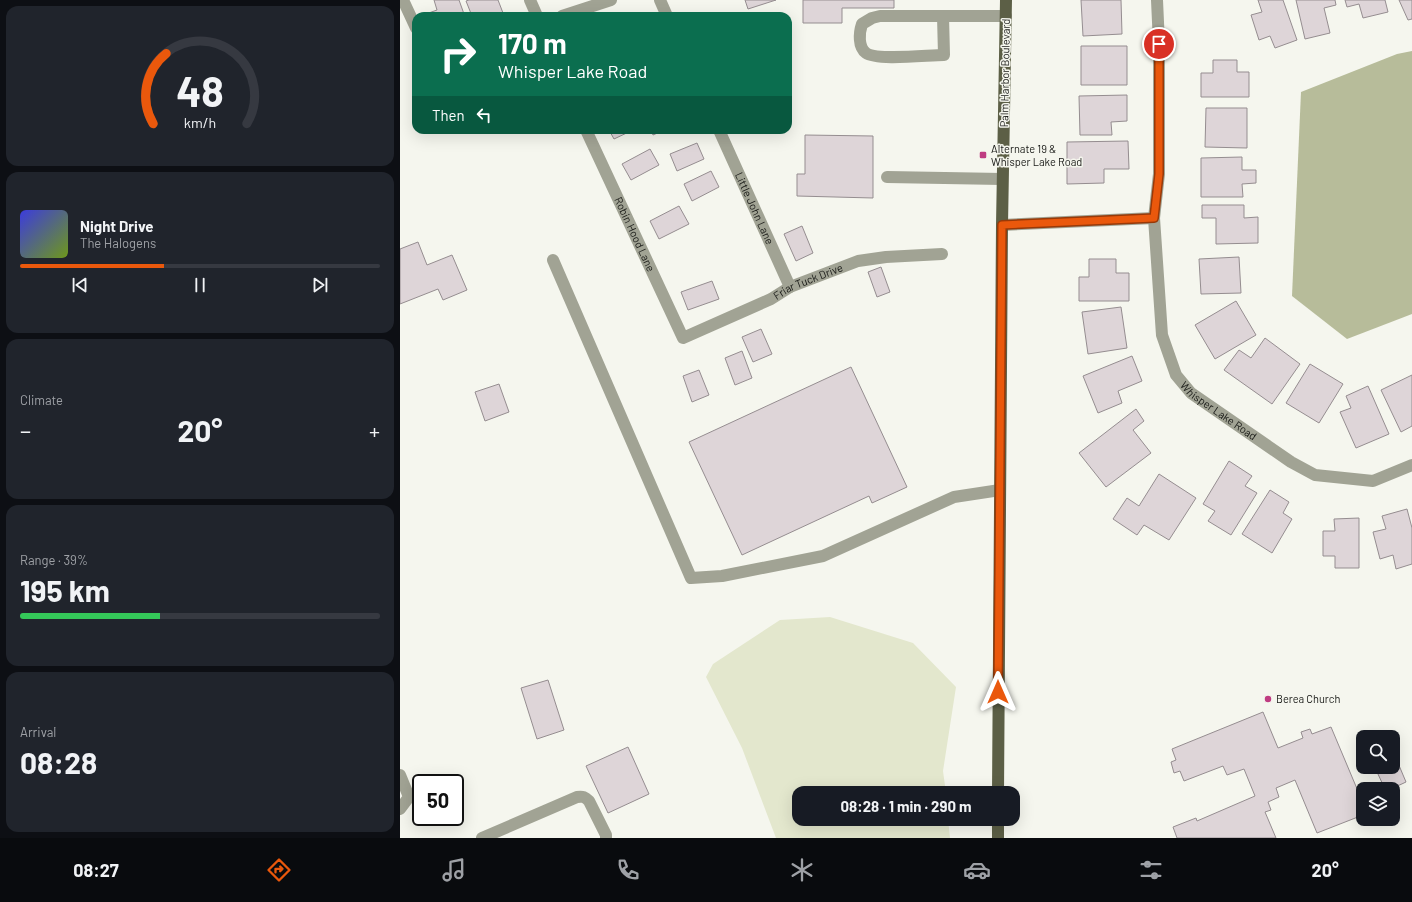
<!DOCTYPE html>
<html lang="en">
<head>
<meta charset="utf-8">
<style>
  body { margin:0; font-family:Barlow,sans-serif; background:#20242c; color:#f1f3f6; height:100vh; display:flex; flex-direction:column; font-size:15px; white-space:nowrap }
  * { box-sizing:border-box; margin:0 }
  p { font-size:13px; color:#9ea1a6 }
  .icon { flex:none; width:22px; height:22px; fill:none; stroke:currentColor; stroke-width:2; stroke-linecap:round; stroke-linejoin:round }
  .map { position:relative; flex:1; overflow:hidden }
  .side { display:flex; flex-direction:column; gap:6px; padding:6px; background:#0d0f14; width:400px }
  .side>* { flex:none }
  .banner { position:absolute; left:12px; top:12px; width:380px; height:122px; border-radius:12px; box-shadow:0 4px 16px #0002; background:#0b6e4f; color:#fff; overflow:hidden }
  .fabs { position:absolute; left:956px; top:730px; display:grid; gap:8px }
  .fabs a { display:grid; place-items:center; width:44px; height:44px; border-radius:8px; background:#171b24; box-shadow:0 4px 16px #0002; font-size:20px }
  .speed { position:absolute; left:12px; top:774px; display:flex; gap:8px; font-size:20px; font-weight:700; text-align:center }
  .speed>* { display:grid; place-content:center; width:52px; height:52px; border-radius:50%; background:#171b24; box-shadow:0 4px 16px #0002; line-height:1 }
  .speed .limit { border:2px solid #111; border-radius:6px; background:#fff; color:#111 }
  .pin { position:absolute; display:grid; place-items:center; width:34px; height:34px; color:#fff; margin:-17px; border:2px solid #fff; border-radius:50%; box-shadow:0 1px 4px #0007 }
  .me { position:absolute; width:44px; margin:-22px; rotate:0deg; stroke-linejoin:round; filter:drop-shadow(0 0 3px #0008) }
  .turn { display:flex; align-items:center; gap:14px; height:84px; padding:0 20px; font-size:18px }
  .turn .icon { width:52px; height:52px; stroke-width:2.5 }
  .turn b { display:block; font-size:28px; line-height:34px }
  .then { display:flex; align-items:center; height:38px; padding:0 20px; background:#0003; gap:8px; font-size:15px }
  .big { font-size:30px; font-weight:700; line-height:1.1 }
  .side .card { flex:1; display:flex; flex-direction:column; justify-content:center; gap:6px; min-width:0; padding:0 14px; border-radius:12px; background:#20242c }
  .side .dial { align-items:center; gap:0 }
  .dial svg { height:104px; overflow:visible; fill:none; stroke:#363941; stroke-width:7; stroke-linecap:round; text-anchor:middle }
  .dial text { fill:#f1f3f6; stroke:none }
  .song { display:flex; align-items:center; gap:12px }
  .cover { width:48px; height:48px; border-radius:6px; background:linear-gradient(135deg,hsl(240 70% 55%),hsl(80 70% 35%)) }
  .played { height:4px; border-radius:2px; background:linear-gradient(90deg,#ea580c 40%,#363941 40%) }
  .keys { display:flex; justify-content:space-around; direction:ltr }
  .heat { display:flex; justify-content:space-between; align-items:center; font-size:22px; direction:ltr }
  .charge { height:6px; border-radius:3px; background:linear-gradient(90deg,#34c759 39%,#363941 0) }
  .trip { position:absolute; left:392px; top:786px; width:228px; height:40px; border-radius:12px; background:#171b24; box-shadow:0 4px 16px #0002; font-weight:700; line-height:40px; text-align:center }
  .menu { display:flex; height:64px; justify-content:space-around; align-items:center; background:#090b0e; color:#9ea1a6 }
  .menu .icon { width:28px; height:28px }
  .menu .active { color:#ea580c }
  .menu b { font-size:18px; color:#f1f3f6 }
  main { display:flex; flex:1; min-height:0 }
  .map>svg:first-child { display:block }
</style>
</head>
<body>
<main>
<section class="side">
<div class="card dial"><svg viewBox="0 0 100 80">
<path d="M14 69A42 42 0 1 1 86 69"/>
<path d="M14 69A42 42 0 0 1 24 15" stroke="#ea580c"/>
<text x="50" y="56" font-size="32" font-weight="700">48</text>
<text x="50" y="72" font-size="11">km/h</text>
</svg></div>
<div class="card">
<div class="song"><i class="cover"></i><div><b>Night Drive</b><p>The Halogens</p></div></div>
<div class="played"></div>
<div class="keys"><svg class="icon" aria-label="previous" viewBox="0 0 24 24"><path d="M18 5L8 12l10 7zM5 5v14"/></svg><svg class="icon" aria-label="pause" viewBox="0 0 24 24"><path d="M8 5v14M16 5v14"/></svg><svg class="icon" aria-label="next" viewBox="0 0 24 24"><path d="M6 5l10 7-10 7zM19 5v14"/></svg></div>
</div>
<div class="card"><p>Climate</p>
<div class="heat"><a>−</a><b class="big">20°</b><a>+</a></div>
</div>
<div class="card"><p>Range · 39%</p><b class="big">195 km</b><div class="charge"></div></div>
<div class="card"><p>Arrival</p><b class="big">08:28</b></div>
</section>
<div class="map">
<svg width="1012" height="838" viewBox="0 0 1012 838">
  <rect width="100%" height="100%" fill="#f5f6ee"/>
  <path fill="#e3e7cd" d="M 430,617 L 513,643 L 556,687 L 543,771 L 546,793 L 399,793 L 399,819 L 548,819 L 550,838 L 376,838 L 342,748 L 306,677 L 313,664 L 380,620 Z"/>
  <path fill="#b7bc9a" d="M 1012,51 L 1012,314 L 947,339 L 892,296 L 901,92 L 997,54 Z"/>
  <path fill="#ded5d8" stroke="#958d90" d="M 34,0 L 59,0 L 64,14 L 59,16 L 27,16 L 26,14 L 37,10 Z
    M 69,0 L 98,0 L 103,13 L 95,16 L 72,16 L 66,1 Z
    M 345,0 L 376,0 L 348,9 Z
    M 403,0 L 494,0 L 494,8 L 442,8 L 442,23 L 403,23 Z
    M 681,0 L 721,0 L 722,34 L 683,36 Z
    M 858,0 L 883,0 L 897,40 L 875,48 L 870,36 L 859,40 L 851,15 L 862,12 Z
    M 896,0 L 935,0 L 936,5 L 924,8 L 930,33 L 905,39 Z
    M 945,0 L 985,0 L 988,12 L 963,18 L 959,4 L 947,7 Z
    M 999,0 L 1012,0 L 1012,19 L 1008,20 Z
    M 681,46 L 727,46 L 727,85 L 681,85 Z
    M 813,60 L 837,60 L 837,72 L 849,72 L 849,97 L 801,97 L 801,73 L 813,73 Z
    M 727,95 L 727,121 L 711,122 L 712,135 L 680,135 L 679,96 Z
    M 806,108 L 847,108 L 847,148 L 805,147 Z
    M 209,130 L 233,130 L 214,139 Z
    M 251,130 L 264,130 L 253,135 Z
    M 405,135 L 473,136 L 473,198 L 397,196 L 397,174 L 405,174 Z
    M 728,141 L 729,169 L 704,169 L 704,183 L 667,184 L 667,142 Z
    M 297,143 L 304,159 L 277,171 L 270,154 Z
    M 250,149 L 259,165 L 231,180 L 222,164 Z
    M 842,157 L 842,170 L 856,170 L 856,183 L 842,184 L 843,197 L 801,197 L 801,158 Z
    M 311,171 L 319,187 L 292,201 L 284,184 Z
    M 802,205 L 844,205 L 844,218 L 858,217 L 858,243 L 816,244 L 816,218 L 802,218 Z
    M 279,206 L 289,224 L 259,239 L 250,221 Z
    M 402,226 L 413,253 L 396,261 L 384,234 Z
    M 18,242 L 27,265 L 52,255 L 67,290 L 43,300 L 38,289 L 0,304 L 0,249 Z
    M 839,257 L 841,293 L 801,294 L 799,259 Z
    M 689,259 L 716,259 L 716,273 L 729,273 L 729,301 L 679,301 L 679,277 L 689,277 Z
    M 481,267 L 490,292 L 477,297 L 468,272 Z
    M 312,281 L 319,299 L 288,310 L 281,292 Z
    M 836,301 L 856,335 L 815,359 L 795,325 Z
    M 721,307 L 727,348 L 688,354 L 682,312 Z
    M 361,329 L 372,354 L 353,362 L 342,337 Z
    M 865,338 L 900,364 L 872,404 L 824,370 L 839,350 L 851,358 Z
    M 342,351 L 352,378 L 335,385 L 325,358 Z
    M 732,356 L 742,381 L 718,391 L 722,403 L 698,413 L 683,376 Z
    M 910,364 L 943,384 L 919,423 L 886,403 Z
    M 451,367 L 507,487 L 472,503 L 469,496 L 342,555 L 289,442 Z
    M 299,370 L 309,395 L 292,402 L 283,376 Z
    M 1012,375 L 1012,426 L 1001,432 L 981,390 Z
    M 99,384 L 109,412 L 85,421 L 75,392 Z
    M 968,386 L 989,434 L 956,448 L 940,412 L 951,408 L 946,396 Z
    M 736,409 L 744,421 L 733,430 L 751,453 L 706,487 L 679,453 Z
    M 829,461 L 852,476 L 845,486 L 857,493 L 831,535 L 808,521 L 815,511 L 803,504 Z
    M 759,474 L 796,498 L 769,540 L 744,525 L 737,535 L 713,519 L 727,498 L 739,506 Z
    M 870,490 L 889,502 L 883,513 L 892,519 L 872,553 L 842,534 Z
    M 1007,509 L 1012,528 L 1012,564 L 996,569 L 993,555 L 980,559 L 973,532 L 986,529 L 982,516 Z
    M 959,518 L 959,568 L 935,568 L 935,556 L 923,556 L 923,531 L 935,531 L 934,519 Z
    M 148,680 L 164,730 L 137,739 L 121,688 Z
    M 863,712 L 878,748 L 903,738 L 901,732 L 910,729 L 912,734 L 931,727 L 963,803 L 963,815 L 917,833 L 895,780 L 876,788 L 879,797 L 868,802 L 871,810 L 865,812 L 876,838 L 777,838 L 773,827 L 796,818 L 797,821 L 855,796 L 844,769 L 827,775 L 823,766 L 784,781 L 780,771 L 774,773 L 771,762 L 776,760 L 772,749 Z
    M 228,747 L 249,794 L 208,813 L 186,766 Z
    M 998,763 L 1006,782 L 991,789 L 985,789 L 977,772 L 989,767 L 993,767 L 993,765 Z"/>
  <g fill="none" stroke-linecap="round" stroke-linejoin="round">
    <g stroke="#a1a394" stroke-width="12">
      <path d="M 3,0 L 16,28"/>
      <path d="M 130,0 L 137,16"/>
      <path d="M 260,0 L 267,16"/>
      <path id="s1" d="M 757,0 L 759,44 L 759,174 L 754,218 L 762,335 L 776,375 L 791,393 L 891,462 L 915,475 L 973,481 L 1012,465"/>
      <path d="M 162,16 L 211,0"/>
      <path d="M 543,16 L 544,55 C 528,55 477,61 466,53 C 458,47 459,33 462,24 L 472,18 L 480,16 L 606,16"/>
      <path id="s2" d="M 186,130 L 283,338 L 371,299 L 390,287 L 458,261 L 486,257 L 542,254"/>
      <path id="s3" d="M 319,130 L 390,287"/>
      <path d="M 487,177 L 602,179"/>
      <path d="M 602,225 L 754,218"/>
      <path d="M 153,260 L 291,578 L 322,576 L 423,556 L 554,497 L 600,490"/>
      <path d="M 0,775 L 9,797 L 0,809"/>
      <path d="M 82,838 L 177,797 C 183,796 185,797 189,801 L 206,835 L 206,838"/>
    </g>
    <path stroke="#5c5f46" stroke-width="12" d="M 598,793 L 602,225 L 606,0
      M 598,819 L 598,838"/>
  </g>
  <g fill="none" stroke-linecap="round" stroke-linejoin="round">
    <g stroke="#983908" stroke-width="10">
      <path id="route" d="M 598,692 L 602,225 L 754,218 L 759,174 L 759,44"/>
    </g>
    <use href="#route" stroke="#ea580c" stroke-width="7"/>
  </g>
  <g fill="#bf3c81" stroke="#f5f6ee" stroke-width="1.5">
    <rect x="579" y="151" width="8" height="8" rx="2"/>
    <circle cx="868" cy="699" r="4"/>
  </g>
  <g text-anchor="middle" stroke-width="3" stroke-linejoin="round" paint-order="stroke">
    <g font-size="11" fill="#181916" stroke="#f5f6ee">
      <text transform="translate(605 73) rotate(-89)" y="4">Palm Harbor Boulevard</text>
      <text dy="4" stroke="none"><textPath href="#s3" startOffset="86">Little John Lane</textPath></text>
      <text dy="4" stroke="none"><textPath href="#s2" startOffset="115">Robin Hood Lane</textPath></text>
      <text dy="4" stroke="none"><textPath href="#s2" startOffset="367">Friar Tuck Drive</textPath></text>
      <text dy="4" stroke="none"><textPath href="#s1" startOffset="434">Whisper Lake Road</textPath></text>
    </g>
    <g font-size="11" fill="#181916" stroke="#f5f6ee" text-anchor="start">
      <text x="591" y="153">Alternate 19 &amp;<tspan x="591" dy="13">Whisper Lake Road</tspan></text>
      <text x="876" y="703">Berea Church</text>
    </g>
  </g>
</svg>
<div class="fabs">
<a><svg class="icon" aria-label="search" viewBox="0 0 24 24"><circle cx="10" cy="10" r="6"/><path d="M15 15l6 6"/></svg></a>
<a><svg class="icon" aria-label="layers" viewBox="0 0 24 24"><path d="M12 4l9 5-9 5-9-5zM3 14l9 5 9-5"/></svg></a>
</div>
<div class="speed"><div class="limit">50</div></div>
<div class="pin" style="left:759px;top:44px;background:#d93025"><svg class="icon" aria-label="arrive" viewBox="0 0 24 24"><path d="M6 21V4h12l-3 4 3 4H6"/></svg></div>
<svg class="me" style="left:598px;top:692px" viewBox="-20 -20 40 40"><path d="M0-17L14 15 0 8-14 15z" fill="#ea580c" stroke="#fff" stroke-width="4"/></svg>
<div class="trip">08:28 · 1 min · 290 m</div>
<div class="banner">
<div class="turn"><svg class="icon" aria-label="right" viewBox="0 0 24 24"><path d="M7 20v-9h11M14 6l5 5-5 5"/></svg><div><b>170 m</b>Whisper Lake Road</div></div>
<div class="then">Then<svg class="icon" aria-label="left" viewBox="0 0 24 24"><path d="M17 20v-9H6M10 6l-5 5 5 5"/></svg></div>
</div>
</div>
</main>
<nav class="menu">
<b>08:27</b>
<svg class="icon active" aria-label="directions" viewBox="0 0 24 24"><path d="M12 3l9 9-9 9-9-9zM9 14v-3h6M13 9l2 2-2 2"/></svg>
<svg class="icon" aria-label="music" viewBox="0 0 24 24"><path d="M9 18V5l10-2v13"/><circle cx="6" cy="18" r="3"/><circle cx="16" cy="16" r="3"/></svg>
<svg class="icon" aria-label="phone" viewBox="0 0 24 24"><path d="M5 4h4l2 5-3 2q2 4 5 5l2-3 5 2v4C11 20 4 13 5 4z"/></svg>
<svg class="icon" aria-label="climate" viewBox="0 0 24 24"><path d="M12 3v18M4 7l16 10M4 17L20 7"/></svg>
<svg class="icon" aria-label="car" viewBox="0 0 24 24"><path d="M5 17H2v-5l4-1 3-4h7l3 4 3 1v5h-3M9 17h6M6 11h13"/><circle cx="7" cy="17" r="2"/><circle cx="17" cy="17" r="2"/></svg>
<svg class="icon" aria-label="filters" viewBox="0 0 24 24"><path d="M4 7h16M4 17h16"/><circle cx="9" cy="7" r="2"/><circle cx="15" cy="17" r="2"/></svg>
<b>20°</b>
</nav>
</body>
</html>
